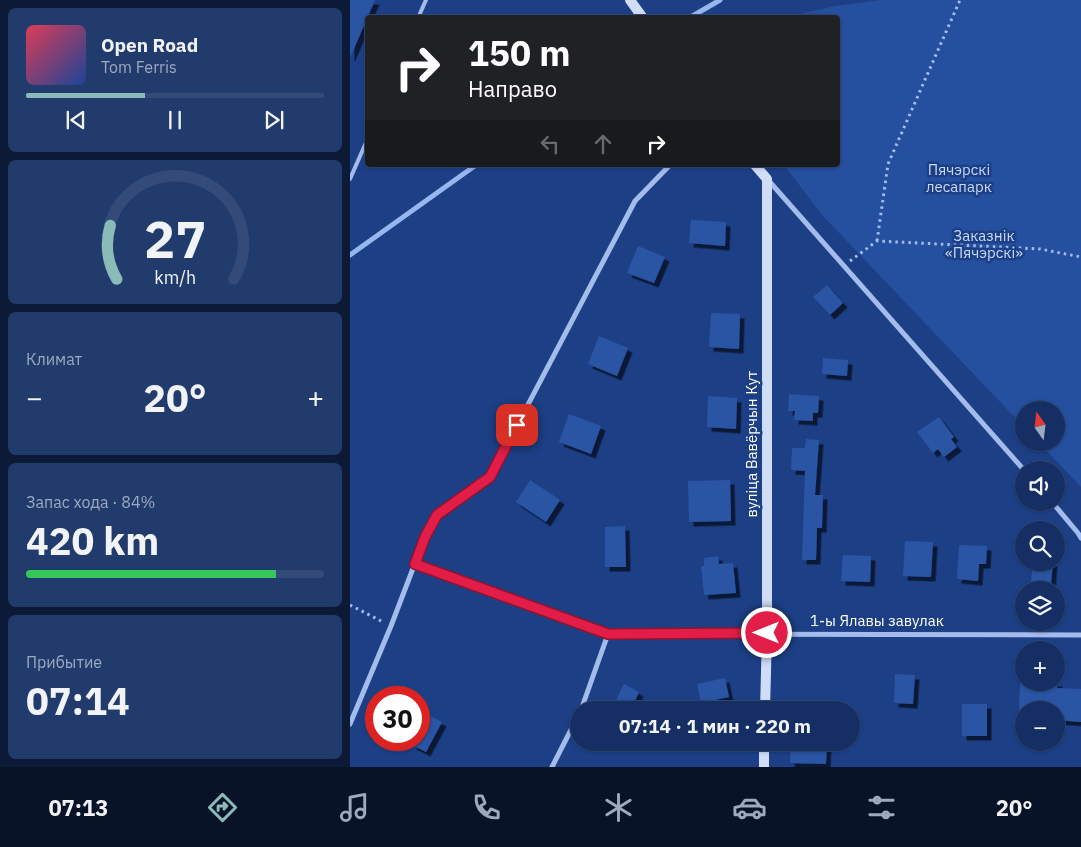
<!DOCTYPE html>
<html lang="ru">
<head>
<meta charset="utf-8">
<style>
  body { margin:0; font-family:"IBM Plex Sans",sans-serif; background:#223b6d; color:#f1f3f6; height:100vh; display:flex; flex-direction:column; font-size:19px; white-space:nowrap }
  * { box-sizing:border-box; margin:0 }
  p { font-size:16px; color:#9da9bf }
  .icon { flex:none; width:28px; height:28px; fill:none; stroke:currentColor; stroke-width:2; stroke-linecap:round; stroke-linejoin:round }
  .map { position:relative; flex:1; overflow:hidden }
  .side { display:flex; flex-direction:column; gap:8px; padding:8px; background:#0c1a37; width:350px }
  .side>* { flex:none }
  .banner { position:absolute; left:15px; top:15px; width:475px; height:152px; border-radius:5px; box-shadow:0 1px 4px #0004,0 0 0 1px #344a78; background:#202124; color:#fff; overflow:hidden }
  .needle { width:32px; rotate:346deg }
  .controls { position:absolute; left:665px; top:401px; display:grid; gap:10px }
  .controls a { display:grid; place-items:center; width:50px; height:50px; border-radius:50%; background:#152f64; box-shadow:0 1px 4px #0004,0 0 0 1px #344a78; font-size:25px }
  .speed { position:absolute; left:15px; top:686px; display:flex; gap:10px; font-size:25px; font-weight:700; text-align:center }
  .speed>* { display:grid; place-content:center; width:65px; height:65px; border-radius:50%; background:#152f64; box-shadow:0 1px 4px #0004,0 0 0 1px #344a78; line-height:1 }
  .speed .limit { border:8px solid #d22; background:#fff; color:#111 }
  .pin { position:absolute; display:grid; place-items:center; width:42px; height:42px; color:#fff; margin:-21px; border-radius:10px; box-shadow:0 2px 8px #0006 }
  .me { position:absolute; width:55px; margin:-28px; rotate:270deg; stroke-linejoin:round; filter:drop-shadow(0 0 4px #0008) }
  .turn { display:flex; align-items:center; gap:18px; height:105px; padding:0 20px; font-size:22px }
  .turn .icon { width:65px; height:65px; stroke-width:2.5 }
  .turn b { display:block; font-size:35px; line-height:42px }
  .lanes { display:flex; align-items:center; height:48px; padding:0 20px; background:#0003; justify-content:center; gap:25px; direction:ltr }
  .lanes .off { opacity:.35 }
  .big { font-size:38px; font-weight:700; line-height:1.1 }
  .side .tile { flex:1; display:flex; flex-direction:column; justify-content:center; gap:8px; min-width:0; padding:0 18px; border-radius:8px; background:#223b6d }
  .side .dial { align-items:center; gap:0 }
  .dial svg { height:130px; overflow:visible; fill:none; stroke:#344a78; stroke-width:7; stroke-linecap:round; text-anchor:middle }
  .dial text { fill:#f1f3f6; stroke:none }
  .song { display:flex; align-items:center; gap:15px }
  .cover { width:60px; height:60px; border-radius:8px; background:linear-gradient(135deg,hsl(350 70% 55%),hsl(220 70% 35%)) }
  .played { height:5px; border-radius:2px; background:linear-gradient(90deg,#8bbbb9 40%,#344a78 40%) }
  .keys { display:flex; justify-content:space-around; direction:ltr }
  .heat { display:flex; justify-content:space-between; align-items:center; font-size:28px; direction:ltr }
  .charge { height:8px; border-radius:4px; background:linear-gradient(90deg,#34c759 84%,#344a78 0) }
  .trip { position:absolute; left:220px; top:701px; width:290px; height:50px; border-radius:25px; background:#152f64; box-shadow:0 1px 4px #0004,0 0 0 1px #344a78; font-weight:700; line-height:50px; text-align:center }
  .dock { display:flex; height:80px; justify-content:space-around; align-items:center; background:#081328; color:#9da9bf }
  .dock .icon { width:35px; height:35px }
  .dock .current { color:#8bbbb9 }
  .dock b { font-size:22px; color:#f1f3f6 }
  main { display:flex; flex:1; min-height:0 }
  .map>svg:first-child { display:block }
</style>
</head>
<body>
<main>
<section class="side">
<div class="tile">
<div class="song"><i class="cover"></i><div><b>Open Road</b><p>Tom Ferris</p></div></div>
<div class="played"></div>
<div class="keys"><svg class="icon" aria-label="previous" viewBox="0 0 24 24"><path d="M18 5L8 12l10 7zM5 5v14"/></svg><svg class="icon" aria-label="pause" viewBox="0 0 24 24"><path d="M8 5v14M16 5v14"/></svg><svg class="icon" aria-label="next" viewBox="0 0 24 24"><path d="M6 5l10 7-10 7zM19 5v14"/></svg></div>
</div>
<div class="tile dial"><svg viewBox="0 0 100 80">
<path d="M14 69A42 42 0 1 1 86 69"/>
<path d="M14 69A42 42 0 0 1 10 36" stroke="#8bbbb9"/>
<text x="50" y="56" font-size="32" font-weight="700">27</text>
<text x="50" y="72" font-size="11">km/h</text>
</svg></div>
<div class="tile"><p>Климат</p>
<div class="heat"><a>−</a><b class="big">20°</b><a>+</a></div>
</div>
<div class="tile"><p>Запас хода · 84%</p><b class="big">420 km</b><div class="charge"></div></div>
<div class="tile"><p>Прибытие</p><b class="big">07:14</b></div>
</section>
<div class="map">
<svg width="731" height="767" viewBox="0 0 731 767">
  <defs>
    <filter id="shadow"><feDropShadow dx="4.5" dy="4.5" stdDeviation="0" flood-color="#0009"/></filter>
  </defs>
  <rect width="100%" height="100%" fill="#1c3f86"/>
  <path fill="#254f9f" d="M 531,0 L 731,0 L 731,487 L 689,443 L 706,442 L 706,410 L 674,410 L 674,427 L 472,215 L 434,165 L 488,165 L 488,18 L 437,17 L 485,6 Z"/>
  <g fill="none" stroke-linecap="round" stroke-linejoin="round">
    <path stroke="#97b6ed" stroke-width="5" d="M 339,18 L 370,0
      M 0,255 L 126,165"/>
  </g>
  <path fill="#2b54a4" filter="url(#shadow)" d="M 0,0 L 25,0 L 0,58 Z
    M 341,220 L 376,222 L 375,246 L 339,243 Z
    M 288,246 L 315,257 L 304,283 L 277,273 Z
    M 477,285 L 493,303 L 480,315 L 463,297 Z
    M 361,313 L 390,314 L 389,349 L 359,347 Z
    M 249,336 L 278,348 L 267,376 L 238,364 Z
    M 473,358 L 498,360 L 497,376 L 472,374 Z
    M 439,394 L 469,396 L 468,413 L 463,413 L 463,421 L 444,420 L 445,411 L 438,411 Z
    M 358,396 L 387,398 L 386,429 L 357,427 Z
    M 219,414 L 251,426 L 241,454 L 209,442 Z
    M 589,417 L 604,437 L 601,439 L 607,447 L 594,457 L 588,449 L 583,453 L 567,432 Z
    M 456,439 L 469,440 L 465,495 L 473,495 L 472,528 L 467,528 L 466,560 L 452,560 L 455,471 L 441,470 L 442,448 L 455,448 Z
    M 180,480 L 210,500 L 196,522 L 166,502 Z
    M 380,480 L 381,521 L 339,522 L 338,481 Z
    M 275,526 L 276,567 L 255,567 L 255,527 Z
    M 555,541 L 583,542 L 581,577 L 553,576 Z
    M 609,545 L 637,546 L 636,564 L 629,564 L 628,581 L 607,579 Z
    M 493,555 L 521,556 L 520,582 L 491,581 Z
    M 368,556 L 369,564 L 383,563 L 386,593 L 354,595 L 351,566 L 354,566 L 354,558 Z
    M 683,562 L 703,562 L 701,584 L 681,582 Z
    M 545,674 L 565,675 L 563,704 L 544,703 Z
    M 375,678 L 379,697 L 351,703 L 347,684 Z
    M 670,682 L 708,682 L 707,688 L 731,689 L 731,722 L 706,720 L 706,710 L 669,710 Z
    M 274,684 L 289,692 L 285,701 L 303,710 L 261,710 Z
    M 612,704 L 637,704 L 637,736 L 612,736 Z
    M 69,710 L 92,722 L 76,752 L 62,745 L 65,740 L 69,740 Z
    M 441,742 L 477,742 L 476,764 L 440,763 Z"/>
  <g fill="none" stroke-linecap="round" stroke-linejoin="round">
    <path stroke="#a4bceb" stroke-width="3" stroke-dasharray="2.5 4" stroke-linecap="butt" d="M 527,241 L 538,164 L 610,0
      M 500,261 L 527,241 L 690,249 L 731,257
      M 0,605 L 33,622"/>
    <path stroke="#a4bceb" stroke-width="4" d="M 68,18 L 76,0
      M 0,179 L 18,138"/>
    <path stroke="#a4bceb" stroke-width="5" d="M 419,181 L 674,470
      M 702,502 L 728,533 L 731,538
      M 65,564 L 258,634 L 731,635
      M 231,710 L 258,634
      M 0,724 L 41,626 L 75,537 L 87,515 L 140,477 L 285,201 L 320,165
      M 202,767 L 229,714"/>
    <path stroke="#d0ddf8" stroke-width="10" d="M 280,0 L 293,18
      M 405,165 L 417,179 L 417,633 L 415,710
      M 414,767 L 414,742"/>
  </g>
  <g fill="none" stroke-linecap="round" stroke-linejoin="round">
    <g stroke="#92132f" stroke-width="12">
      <path id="route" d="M 167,425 L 140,477 L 87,515 L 75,537 L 65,564 L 258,634 L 417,633"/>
    </g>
    <use href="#route" stroke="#e11d48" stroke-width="9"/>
  </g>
  <g text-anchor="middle" stroke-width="5" stroke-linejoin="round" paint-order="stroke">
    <g font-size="15" fill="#c9d9f8" stroke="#1c3f86">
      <text x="609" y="175">Пячэрскі<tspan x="609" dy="17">лесапарк</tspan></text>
      <text x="634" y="241">Заказнік<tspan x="634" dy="17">«Пячэрскі»</tspan></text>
    </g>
    <g font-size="15" fill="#fff" stroke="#1c3f86">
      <text transform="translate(402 444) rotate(-90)" y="5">вуліца Вавёрчын Кут</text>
      <text x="527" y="626">1-ы Ялавы завулак</text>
    </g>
  </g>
</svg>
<div class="controls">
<a><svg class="needle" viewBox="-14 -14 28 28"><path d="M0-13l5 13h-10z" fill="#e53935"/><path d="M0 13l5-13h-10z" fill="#9da9bf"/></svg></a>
<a><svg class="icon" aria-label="sound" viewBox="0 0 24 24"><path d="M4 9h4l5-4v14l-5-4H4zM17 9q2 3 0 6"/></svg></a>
<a><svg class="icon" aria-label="search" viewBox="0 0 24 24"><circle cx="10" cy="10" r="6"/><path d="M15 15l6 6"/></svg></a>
<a><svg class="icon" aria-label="layers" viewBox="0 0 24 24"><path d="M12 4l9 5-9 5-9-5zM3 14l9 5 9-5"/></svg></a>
<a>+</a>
<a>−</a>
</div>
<div class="speed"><div class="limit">30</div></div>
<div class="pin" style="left:167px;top:425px;background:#d93025"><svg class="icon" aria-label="arrive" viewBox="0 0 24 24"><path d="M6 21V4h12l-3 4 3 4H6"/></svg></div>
<svg class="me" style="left:417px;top:633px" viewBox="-20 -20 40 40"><circle r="17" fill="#e11d48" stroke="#fff" stroke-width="3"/><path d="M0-11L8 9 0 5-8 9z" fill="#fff"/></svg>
<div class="trip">07:14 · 1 мин · 220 m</div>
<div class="banner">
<div class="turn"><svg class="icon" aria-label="right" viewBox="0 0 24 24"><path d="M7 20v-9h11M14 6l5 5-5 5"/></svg><div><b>150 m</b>Направо</div></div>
<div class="lanes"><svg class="icon off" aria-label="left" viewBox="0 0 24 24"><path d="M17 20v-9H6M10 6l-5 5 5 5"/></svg><svg class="icon off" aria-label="ahead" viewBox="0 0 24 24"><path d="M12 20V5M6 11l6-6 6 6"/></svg><svg class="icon" aria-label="right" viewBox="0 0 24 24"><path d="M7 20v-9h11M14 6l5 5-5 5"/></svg></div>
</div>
</div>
</main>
<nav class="dock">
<b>07:13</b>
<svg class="icon current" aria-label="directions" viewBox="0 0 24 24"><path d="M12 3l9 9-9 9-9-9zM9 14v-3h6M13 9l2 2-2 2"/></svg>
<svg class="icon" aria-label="music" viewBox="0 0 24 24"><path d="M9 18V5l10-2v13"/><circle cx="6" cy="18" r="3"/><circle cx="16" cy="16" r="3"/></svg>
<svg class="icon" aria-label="phone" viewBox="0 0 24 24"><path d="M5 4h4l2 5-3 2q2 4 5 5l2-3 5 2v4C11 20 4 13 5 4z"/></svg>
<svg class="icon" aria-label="climate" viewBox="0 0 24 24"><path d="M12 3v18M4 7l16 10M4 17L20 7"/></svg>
<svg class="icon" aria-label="car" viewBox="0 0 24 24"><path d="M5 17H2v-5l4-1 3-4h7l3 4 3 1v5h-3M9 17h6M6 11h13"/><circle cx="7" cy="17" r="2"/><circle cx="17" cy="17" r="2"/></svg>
<svg class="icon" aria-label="filters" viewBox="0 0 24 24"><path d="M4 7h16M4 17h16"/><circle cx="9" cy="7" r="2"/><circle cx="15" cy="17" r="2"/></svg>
<b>20°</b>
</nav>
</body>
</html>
